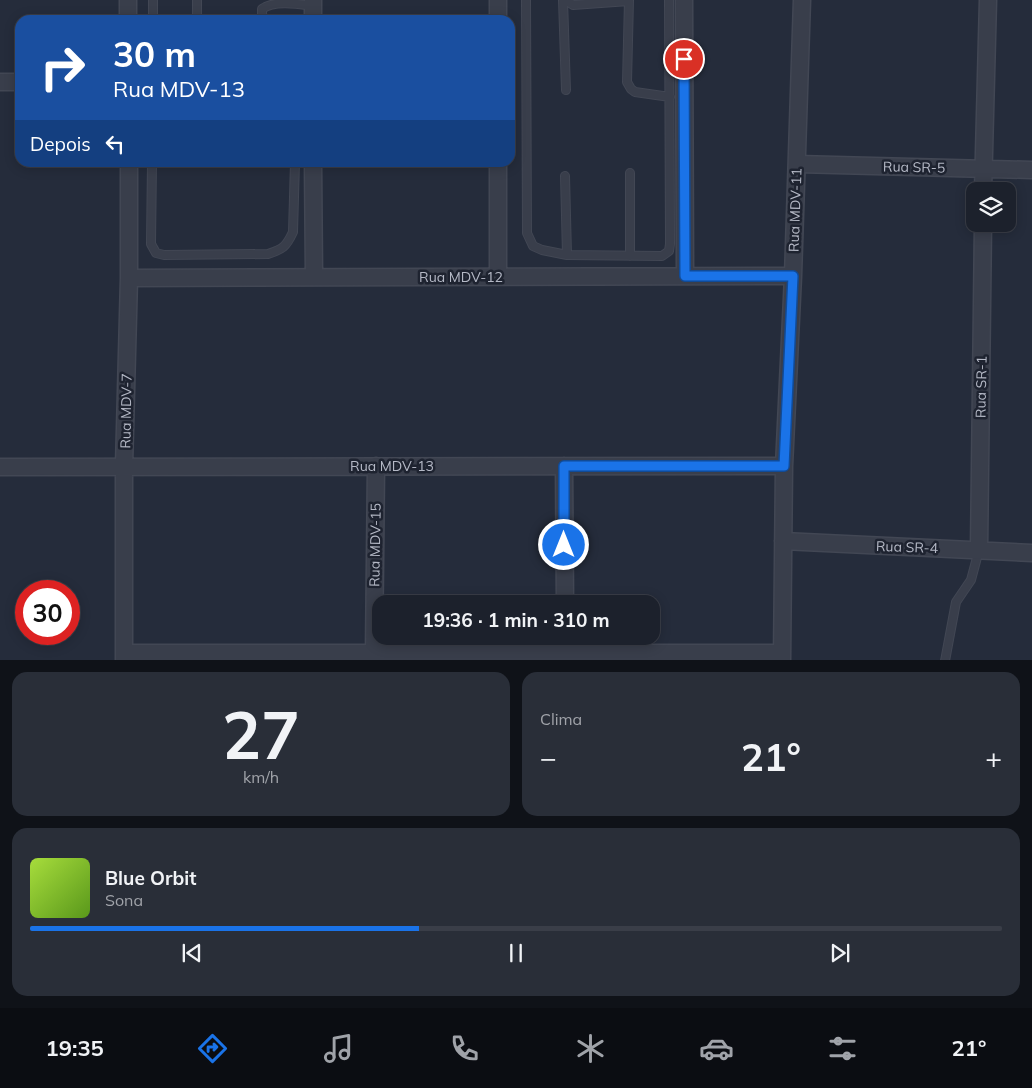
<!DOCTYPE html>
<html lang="pt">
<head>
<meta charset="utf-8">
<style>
  body { margin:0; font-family:Mulish,sans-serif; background:#292e38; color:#f1f3f6; height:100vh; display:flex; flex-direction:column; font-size:19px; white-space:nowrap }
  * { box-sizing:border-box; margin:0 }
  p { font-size:16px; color:#a0a3a9 }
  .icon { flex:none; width:28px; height:28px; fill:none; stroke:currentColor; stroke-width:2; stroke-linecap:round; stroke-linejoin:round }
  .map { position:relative; height:660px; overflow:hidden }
  .side { display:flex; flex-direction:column; gap:12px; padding:12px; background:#0f1218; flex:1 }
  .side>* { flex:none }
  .top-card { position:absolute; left:15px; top:15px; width:500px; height:152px; border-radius:15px; box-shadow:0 2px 12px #0003,0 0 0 1px #3a3e48; background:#1a4fa0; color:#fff; overflow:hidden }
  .tools { position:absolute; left:966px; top:182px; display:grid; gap:10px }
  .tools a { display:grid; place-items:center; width:50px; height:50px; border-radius:10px; background:#1c212c; box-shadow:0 2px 12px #0003,0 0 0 1px #3a3e48; font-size:25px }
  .speed { position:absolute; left:15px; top:580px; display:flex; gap:10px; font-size:25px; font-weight:700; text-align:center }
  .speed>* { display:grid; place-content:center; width:65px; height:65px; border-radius:50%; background:#1c212c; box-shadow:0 2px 12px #0003,0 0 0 1px #3a3e48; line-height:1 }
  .speed .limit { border:8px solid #d22; background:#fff; color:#111 }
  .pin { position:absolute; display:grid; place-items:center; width:42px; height:42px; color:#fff; margin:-21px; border:2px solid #fff; border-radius:50%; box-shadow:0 1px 5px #0007 }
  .me { position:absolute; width:55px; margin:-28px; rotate:0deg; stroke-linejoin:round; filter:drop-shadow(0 0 4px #0008) }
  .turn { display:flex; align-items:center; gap:18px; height:105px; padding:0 15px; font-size:22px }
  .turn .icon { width:65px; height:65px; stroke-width:2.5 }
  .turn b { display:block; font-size:35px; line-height:42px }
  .then { display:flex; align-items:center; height:48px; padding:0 15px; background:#0003; gap:10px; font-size:19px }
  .big { font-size:38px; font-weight:700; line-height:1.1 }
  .side .widget { flex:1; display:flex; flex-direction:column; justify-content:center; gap:8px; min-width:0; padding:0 18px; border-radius:15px; background:#292e38 }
  .side .dial { align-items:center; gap:0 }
  .dial b { font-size:65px; line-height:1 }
  .song { display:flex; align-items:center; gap:15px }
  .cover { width:60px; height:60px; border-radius:8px; background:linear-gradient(135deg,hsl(80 70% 55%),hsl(90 70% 35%)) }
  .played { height:5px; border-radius:2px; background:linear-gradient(90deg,#1a73e8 40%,#3a3e48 40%) }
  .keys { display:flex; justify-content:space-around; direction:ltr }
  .heat { display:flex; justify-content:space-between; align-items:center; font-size:28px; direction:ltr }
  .side .tiles { flex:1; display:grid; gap:12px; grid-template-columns:1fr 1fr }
  .widget:last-child { grid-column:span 2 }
  .trip { position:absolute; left:372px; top:595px; width:288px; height:50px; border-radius:15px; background:#1c212c; box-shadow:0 2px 12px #0003,0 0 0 1px #3a3e48; font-weight:700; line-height:50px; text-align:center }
  .tabs { display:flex; height:80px; justify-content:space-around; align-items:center; background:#0b0d12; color:#a0a3a9 }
  .tabs .icon { width:35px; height:35px }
  .tabs .selected { color:#1a73e8 }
  .tabs b { font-size:22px; color:#f1f3f6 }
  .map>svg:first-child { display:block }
</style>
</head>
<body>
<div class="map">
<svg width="1032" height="661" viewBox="0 0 1032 661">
  <rect width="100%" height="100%" fill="#252c3b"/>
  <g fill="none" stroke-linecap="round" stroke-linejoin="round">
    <g stroke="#424754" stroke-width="10">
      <path id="service" d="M 526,0 L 527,233 L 533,246 L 542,250 L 567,255 L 662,256 L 669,251 L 670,244 L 669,0
        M 563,0 L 566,90
        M 566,0 L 573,5 L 629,1
        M 629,0 L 627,82 L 631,89 L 635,92 L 670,97
        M 153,20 L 153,0
        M 197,20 L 197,0
        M 266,20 L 262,15 L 262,9 C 274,0 298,4 313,6
        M 152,162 L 151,244 L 156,253 L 164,255 L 268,254 C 283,249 286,247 293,232 L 295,162
        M 630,173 L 630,256
        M 565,176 L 567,255
        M 945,661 L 956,602 L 971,580 L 979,550"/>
    </g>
    <g stroke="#424754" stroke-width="19">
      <path id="minor" d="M 128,0 L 128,20
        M 313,0 L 313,20
        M 498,0 L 498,20
        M 684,0 L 685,276
        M 0,82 L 20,82
        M 313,162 L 314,277
        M 498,162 L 498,277
        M 797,164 L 1032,170
        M 983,191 L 988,0
        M 129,278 L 793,276
        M 564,466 L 565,604
        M 0,467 L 784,466
        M 783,541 L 1032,553
        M 979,550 L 983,224
        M 565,636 L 565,653
        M 124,653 L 781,653
        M 374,653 L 376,466
        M 124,661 L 124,466 L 129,278 L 129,162
        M 782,661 L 784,466 L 793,276 L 802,0"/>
    </g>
    <use href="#service" stroke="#393e4b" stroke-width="8"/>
    <use href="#minor" stroke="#393e4b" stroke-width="16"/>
  </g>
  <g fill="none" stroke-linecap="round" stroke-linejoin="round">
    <g stroke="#114b97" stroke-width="12">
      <path id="route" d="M 564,545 L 564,466 L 784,466 L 793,276 L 685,276 L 684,59"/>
    </g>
    <use href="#route" stroke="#1a73e8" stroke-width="9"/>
  </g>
  <g text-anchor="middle" stroke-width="5" stroke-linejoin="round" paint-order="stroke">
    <g font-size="14" fill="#b5b9c6" stroke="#1e2330">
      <text transform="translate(914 167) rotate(1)" y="5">Rua SR-5</text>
      <text transform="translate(795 210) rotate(-88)" y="5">Rua MDV-11</text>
      <text x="461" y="282">Rua MDV-12</text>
      <text transform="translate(981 387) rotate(-89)" y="5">Rua SR-1</text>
      <text transform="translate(126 411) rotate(-89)" y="5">Rua MDV-7</text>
      <text x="392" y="471">Rua MDV-13</text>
      <text transform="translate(375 545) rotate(-89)" y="5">Rua MDV-15</text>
      <text transform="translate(907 547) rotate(2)" y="5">Rua SR-4</text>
    </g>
  </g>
</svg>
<div class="tools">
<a><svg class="icon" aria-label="layers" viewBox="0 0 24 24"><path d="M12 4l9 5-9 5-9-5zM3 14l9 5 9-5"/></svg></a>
</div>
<div class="speed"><div class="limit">30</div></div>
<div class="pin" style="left:684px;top:59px;background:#d93025"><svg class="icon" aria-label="arrive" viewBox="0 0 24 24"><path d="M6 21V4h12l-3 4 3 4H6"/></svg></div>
<svg class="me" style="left:564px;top:545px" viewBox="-20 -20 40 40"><circle r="17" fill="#1a73e8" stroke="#fff" stroke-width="3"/><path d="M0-11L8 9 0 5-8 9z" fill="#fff"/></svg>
<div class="trip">19:36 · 1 min · 310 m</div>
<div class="top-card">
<div class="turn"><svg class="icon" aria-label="right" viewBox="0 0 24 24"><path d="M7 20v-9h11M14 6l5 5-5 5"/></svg><div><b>30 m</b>Rua MDV-13</div></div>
<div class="then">Depois<svg class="icon" aria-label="left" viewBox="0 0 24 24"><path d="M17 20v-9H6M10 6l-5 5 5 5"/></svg></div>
</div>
</div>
<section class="side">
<div class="tiles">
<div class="widget dial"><b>27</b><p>km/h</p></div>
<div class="widget"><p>Clima</p>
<div class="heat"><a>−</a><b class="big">21°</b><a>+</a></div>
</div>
<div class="widget">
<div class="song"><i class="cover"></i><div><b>Blue Orbit</b><p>Sona</p></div></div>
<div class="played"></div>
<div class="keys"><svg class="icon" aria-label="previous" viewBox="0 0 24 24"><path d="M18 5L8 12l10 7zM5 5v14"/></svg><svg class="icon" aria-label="pause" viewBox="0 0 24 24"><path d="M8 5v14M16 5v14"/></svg><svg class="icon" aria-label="next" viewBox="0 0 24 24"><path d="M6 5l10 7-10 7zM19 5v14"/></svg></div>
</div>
</div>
</section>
<nav class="tabs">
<b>19:35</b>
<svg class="icon selected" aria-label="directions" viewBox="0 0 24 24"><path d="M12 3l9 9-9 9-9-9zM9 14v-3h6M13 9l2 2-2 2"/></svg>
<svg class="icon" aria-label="music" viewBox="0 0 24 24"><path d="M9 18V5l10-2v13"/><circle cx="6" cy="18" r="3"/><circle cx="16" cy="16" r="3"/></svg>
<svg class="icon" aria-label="phone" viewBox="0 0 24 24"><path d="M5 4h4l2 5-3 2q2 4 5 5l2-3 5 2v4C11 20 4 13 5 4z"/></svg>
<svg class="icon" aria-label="climate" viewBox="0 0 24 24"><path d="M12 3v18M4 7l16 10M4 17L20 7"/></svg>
<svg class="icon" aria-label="car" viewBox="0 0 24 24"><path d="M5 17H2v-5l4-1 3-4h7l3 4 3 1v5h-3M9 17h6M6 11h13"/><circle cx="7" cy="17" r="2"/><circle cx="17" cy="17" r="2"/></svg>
<svg class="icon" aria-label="filters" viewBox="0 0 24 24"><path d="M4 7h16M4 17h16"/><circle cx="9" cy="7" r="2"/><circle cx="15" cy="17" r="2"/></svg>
<b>21°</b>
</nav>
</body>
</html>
